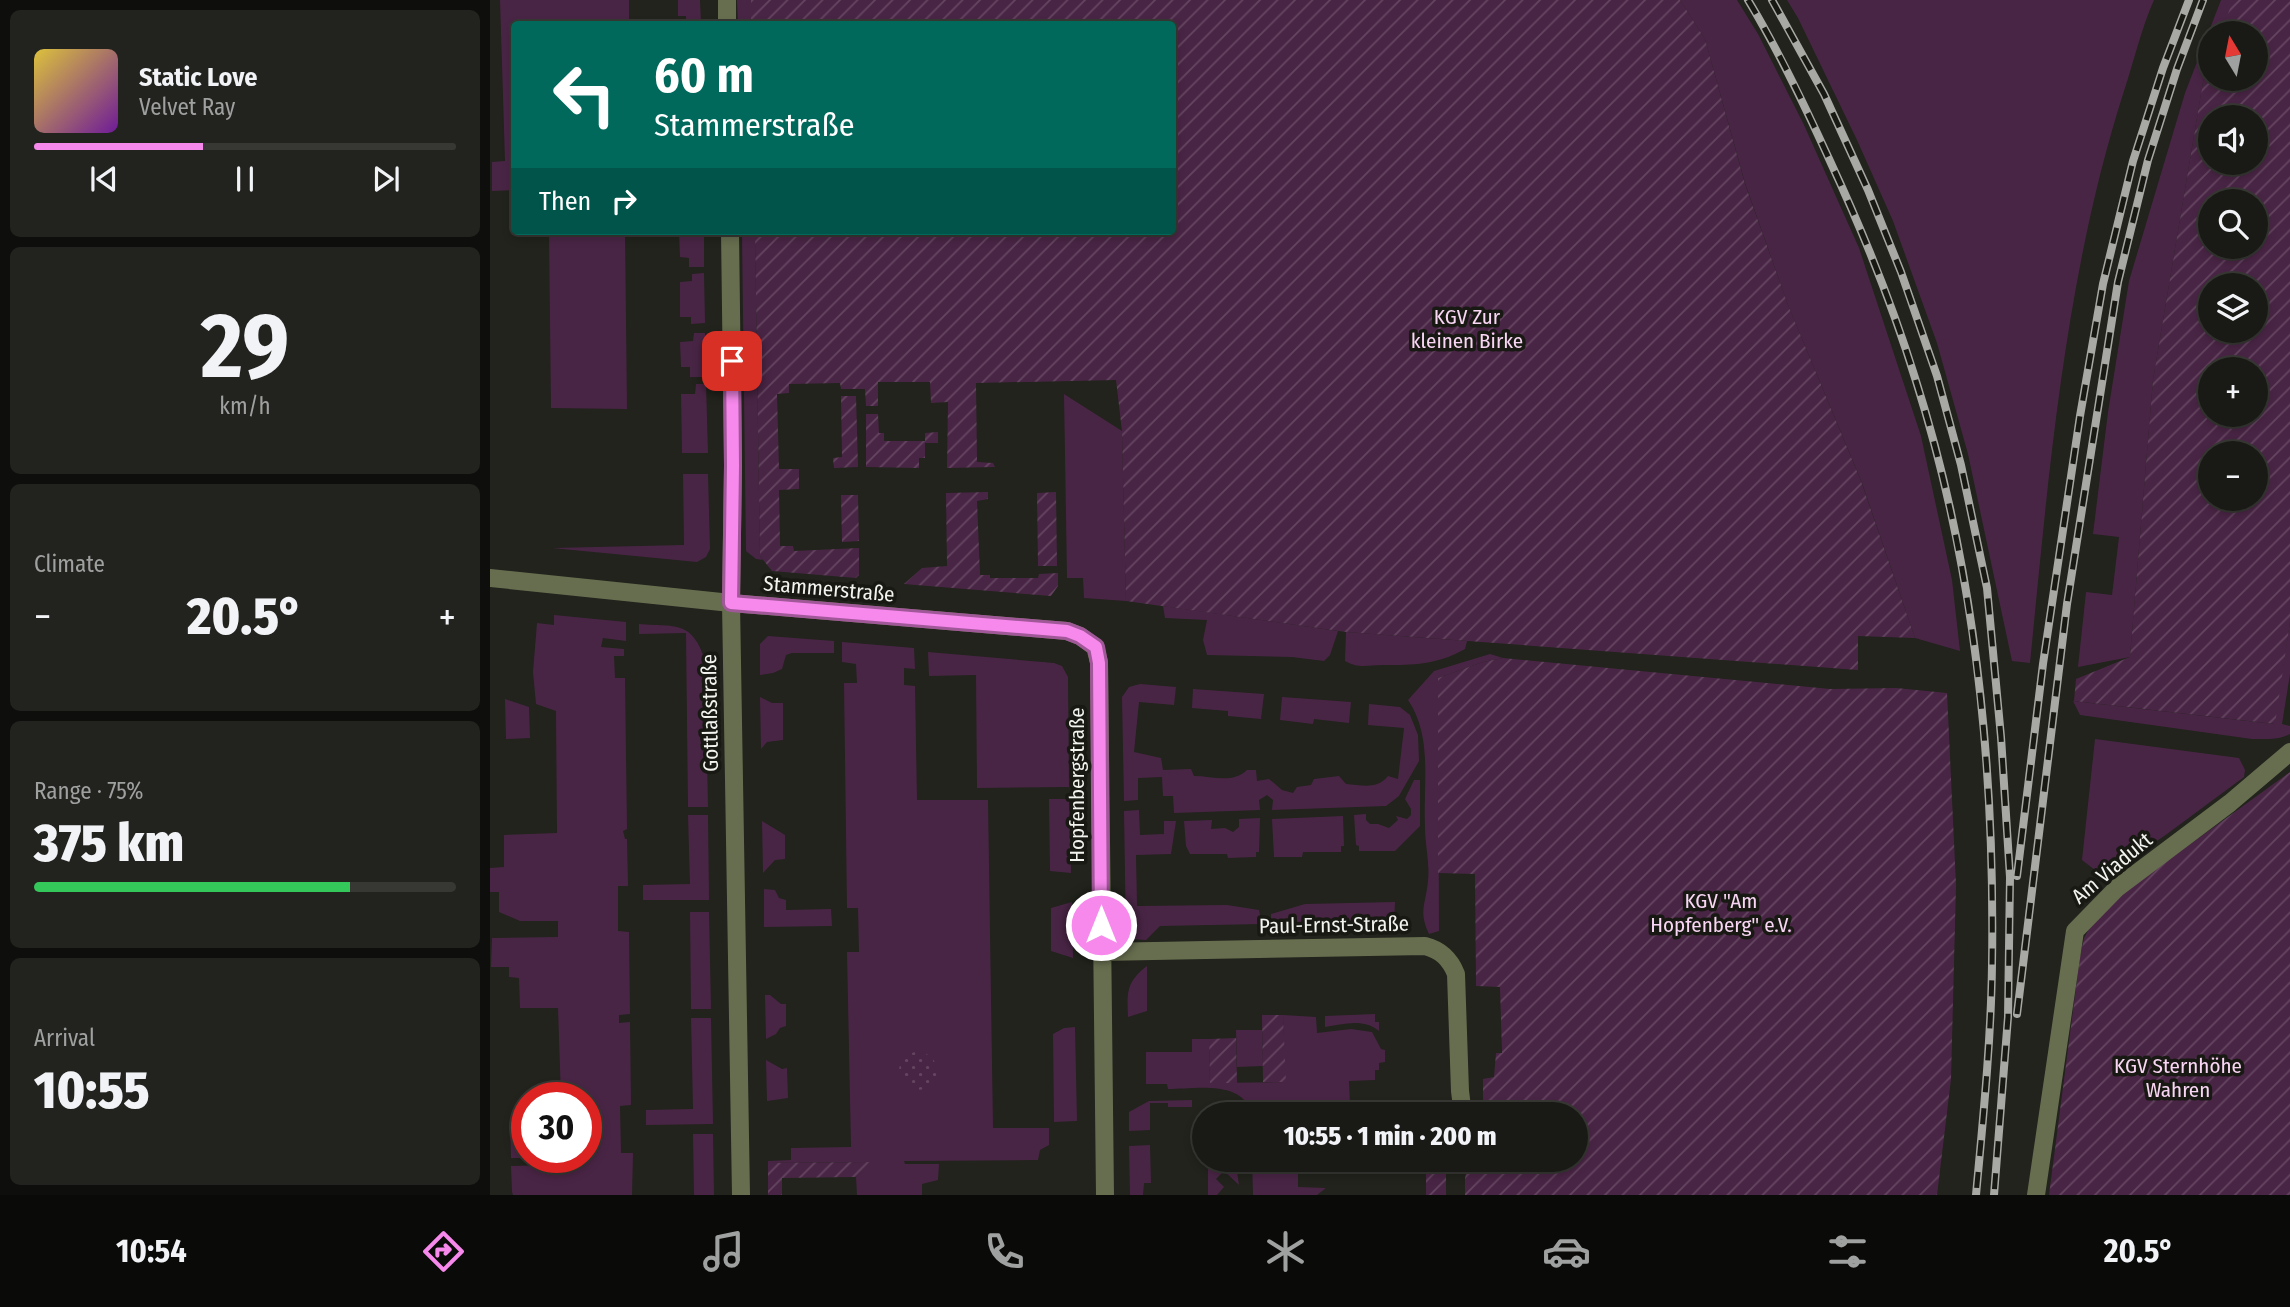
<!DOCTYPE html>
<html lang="en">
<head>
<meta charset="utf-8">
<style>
  body { margin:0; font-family:"Fira Sans Condensed",sans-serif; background:#22231e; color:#f1f3f6; height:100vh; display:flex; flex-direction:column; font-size:26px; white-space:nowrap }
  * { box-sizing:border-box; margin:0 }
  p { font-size:23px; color:#9fa1a0 }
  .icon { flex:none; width:38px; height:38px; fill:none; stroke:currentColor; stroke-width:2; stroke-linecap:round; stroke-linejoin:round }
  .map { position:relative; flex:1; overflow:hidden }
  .details { display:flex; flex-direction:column; gap:10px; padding:10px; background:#0e0e0c; width:490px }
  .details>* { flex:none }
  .banner { position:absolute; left:21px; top:21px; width:665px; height:214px; border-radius:7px; box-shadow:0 4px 10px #0003,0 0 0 2px #373834; background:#00695c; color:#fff; overflow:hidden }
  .needle { width:46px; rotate:350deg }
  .buttons { position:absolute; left:1708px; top:21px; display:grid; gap:14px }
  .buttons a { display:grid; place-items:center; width:70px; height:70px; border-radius:50%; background:#191a15; box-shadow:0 4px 10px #0003,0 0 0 2px #373834; font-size:35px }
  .speed { position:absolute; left:21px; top:1082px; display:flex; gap:14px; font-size:35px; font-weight:700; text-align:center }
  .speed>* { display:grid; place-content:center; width:91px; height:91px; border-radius:50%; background:#191a15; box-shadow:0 4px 10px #0003,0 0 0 2px #373834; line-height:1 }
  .speed .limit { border:10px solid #d22; background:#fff; color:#111 }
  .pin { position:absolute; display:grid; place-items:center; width:60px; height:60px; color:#fff; margin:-30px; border-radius:14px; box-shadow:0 4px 10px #0006 }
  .me { position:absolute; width:77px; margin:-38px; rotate:0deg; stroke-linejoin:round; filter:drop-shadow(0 0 5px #0008) }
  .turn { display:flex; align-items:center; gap:24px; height:147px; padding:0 28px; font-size:32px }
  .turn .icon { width:91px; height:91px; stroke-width:2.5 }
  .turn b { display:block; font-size:49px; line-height:60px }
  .then { display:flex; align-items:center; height:66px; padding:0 28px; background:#0003; gap:14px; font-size:26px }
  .big { font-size:52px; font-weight:800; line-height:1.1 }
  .details .card { flex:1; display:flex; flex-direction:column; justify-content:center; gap:10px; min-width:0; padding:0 24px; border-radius:10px; background:#22231e }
  .details .dial { align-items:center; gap:0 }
  .dial b { font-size:91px; line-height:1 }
  .song { display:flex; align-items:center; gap:21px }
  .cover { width:84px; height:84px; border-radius:10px; background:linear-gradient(135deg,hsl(50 70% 55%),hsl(280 70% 35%)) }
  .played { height:7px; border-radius:4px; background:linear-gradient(90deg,#f788ec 40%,#373834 40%) }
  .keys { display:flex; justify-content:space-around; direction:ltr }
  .heat { display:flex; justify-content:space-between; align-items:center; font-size:38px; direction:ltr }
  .charge { height:10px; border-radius:5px; background:linear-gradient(90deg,#34c759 75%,#373834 0) }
  .trip { position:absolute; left:702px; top:1102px; width:396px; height:70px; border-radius:35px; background:#191a15; box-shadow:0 4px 10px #0003,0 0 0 2px #373834; font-weight:800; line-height:70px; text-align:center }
  .dock { display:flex; height:112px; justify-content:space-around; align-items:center; background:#0a0a08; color:#9fa1a0 }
  .dock .icon { width:49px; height:49px }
  .dock .current { color:#f788ec }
  .dock b { font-size:32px; color:#f1f3f6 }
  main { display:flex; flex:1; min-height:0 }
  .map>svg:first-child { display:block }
</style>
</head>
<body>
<main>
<section class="details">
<div class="card">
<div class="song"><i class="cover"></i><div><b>Static Love</b><p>Velvet Ray</p></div></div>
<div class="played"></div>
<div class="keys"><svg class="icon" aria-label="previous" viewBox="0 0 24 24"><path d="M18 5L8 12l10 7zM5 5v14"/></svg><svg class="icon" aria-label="pause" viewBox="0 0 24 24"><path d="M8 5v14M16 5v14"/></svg><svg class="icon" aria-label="next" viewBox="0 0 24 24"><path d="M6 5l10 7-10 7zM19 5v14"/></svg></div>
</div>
<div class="card dial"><b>29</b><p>km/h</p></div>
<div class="card"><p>Climate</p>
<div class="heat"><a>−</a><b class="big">20.5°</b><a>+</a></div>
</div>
<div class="card"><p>Range · 75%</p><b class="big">375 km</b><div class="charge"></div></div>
<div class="card"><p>Arrival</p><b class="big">10:55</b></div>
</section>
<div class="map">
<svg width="1800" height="1195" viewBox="0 0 1800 1195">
  <defs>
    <pattern id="park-dots" width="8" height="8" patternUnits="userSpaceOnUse" patternTransform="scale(1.75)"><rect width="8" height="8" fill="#492545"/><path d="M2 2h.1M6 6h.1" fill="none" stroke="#644560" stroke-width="1.8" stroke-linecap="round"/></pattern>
    <pattern id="garden-furrows" width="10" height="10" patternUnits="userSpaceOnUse" patternTransform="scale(1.75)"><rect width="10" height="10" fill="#492545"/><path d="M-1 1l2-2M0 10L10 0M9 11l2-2" fill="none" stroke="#644560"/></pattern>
  </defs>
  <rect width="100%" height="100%" fill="#21231c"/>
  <path fill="#492545" d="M 10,0 L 139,0 L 139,24 L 24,24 L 24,190 L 2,191 L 2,162 L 15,161 Z
    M 188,0 L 210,0 L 211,24 L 196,24 L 196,16 L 188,16 Z
    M 247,0 L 261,0 L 261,24 L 248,24 Z
    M 1190,0 L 1247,0 L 1268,34 L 1314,125 L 1369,248 L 1431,436 L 1462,580 L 1470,651 L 1425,638 L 1372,483 L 1298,305 L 1255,183 L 1215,39 Z
    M 1297,0 L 1664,0 C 1651,29 1644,61 1634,91 C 1575,275 1559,471 1540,663 L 1522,661 L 1478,454 L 1447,343 L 1403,221 L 1367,140 L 1308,18 Z
    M 1731,0 L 1744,0 L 1731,33 L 1720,33 L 1720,63 L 1713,82 L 1663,380 L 1640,657 L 1588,667 L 1596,592 L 1622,595 L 1629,537 L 1603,534 L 1618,412 L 1639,281 L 1695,93 Z
    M 59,231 L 135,231 L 137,409 L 61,408 Z
    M 203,231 L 214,231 L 214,267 L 199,267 L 199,258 L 190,257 L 189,233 Z
    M 265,234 L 270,556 L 273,560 L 266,559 L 256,551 L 252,235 Z
    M 214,273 L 215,323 L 201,324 L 201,317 L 190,317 L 190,282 L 202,281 L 202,274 Z
    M 204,333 L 215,333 L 216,377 L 200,377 L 200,367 L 191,367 L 190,342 L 203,341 Z
    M 206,384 L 216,384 L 218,453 L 192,453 L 191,394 L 205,394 Z
    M 574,394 L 632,431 L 636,601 L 594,598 L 593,578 L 577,578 Z
    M 193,474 L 218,474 L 220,549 L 216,557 L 207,562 L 62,548 L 194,545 Z
    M 673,606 L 848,631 L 840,655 L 834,661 L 802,657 L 717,655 L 713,640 L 717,620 L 675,618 Z
    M 64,615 L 136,622 L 136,641 L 113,638 L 111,647 L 134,649 L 134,656 L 124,656 L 125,678 L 135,678 L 137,829 L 133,831 L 135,839 L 137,839 L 138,886 L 128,886 L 128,931 L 139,932 L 140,1014 L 129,1015 L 129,1023 L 140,1022 L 141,1105 L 130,1106 L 131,1153 L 143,1153 L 142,1195 L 23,1195 L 22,1192 L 21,1166 L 61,1165 L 61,1157 L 96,1157 L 96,1097 L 71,1097 L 68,1008 L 30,1008 L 29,978 L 19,977 L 19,967 L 1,967 L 2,938 L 68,937 L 68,921 L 30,921 L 9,912 L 9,892 L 0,892 L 0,868 L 14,867 L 14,835 L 67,833 L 66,711 L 46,704 L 43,672 L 47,623 L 64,625 Z
    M 1800,622 L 1800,674 L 1792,724 L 1800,726 L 1800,734 C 1788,740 1775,739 1762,739 L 1590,715 L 1583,701 L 1784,724 Z
    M 149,624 C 185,627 202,620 215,660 L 218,807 L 198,807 L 196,633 L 149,634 Z
    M 856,632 L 977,641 L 975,649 C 947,665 923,665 893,665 C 877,665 869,669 855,661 Z
    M 278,636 L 344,641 L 344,653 L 302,653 L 296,655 L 292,669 L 283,673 L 270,675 L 270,644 Z
    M 352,642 L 424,648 L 425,669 L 414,668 L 414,685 L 425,686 L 427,800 L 498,800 L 503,1128 L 559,1128 L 559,1145 L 550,1150 L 548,1160 L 414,1161 L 415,1164 L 449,1164 L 448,1180 L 432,1184 L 432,1195 L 367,1195 L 366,1177 L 384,1162 L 278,1163 L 278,1161 L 301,1160 L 301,1148 L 361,1147 L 357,952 L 369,952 L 368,908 L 357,908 L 354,683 L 367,683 L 366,664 L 352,662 Z
    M 438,652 L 564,663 L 572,666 L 578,677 L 579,787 L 487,788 L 486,675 L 439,676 Z
    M 1000,654 L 1013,658 L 993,662 L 948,678 L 949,931 L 939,934 C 928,911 936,904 938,881 C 940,864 935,845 935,827 C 933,785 943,736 918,700 L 944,671 Z
    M 650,684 L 686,687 L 684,705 L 649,702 L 644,752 L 671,758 L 673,770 L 701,769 L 704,776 C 722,776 743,784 757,770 L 766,770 L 767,781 L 779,779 L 792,790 L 803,793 L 807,787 L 821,785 L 824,779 L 849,776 L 856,784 C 871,785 887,790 898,776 L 908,779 L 914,728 L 878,725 L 879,704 L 910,707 L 920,715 L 928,735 L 929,761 L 909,796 L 896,806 L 782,810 L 783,800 L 777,795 L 769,800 L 770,810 L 684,813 L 683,796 L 673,796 L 672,777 L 648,778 L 648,800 L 634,801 L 632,697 L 639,687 Z
    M 703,689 L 774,694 L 771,719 L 738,716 L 738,711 L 702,708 Z
    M 270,697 L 282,703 L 293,703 L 293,740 L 277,742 L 271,749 Z
    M 792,697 L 861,702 L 859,723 L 824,719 L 823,724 L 790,720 Z
    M 15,699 L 39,707 L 40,738 L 16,739 Z
    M 1605,739 L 1749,758 L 1755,770 L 1754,777 L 1677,834 L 1614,877 L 1592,860 Z
    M 924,780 L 930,780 L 930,826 L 905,851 L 869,851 L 869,846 L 866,845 L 864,815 L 876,814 L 876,820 L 880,824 L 888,824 L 899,828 L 908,820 L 906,816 L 917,819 L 921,815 L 921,809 L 915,799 Z
    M 559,799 L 579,799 L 581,873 L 560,871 Z
    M 649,810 L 650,835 L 674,834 L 674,821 L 686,821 L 681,854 L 646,855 L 647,906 L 737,905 L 769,910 L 772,924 L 670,926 L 656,940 L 642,939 L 636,935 L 634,811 Z
    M 198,815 L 218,815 L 219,900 L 153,900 L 153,885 L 200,884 Z
    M 853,816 L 854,846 L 851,846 L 851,852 L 813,852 L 812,857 L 784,857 L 782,819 Z
    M 770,818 L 769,852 L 766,852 L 766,857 L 738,858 L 737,854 L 700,854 L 696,846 L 694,821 L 722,820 L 721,829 L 735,828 L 743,832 L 749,827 L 749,819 Z
    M 272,821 L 295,835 L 295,859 L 285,860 L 273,873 Z
    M 274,889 L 285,890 L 289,898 L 296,900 L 296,910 L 341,909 L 342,926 L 274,927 Z
    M 582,902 L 583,958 L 561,951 L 561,908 Z
    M 905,902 L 904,922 L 781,924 L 781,914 L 815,904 Z
    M 200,912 L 219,912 L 221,1009 L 201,1009 Z
    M 657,966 L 657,1011 L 638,1017 C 637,993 636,982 657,966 Z
    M 275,995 L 280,995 L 291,1004 L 296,1004 L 296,1026 L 290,1028 L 286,1034 L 276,1039 Z
    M 885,1014 L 885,1022 L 889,1022 L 889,1031 C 874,1018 853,1024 835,1027 L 835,1016 Z
    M 793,1015 L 826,1017 L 827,1033 L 861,1029 L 882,1032 L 891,1049 L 895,1050 L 895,1062 L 889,1063 L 889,1070 L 885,1070 L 885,1080 L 859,1081 L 860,1104 L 815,1105 L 815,1113 L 809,1113 L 809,1115 L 762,1115 C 754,1079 705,1089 678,1089 L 677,1084 L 656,1084 L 656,1052 L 702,1052 L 702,1039 L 719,1039 L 720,1083 L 795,1082 Z
    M 201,1018 L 221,1018 L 223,1124 L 156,1125 L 156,1110 L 203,1109 Z
    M 585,1027 L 587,1121 L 564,1122 L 563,1034 L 574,1028 Z
    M 746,1030 L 772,1030 L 773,1066 L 747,1067 Z
    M 276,1060 L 292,1069 L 297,1068 L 298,1098 L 277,1101 Z
    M 702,1100 L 702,1107 L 678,1107 L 678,1103 L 660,1103 L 660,1130 L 639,1131 L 639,1112 L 659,1101 Z
    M 20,1122 L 37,1122 L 37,1157 L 49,1158 L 21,1158 Z
    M 203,1134 L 223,1134 L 224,1195 L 204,1195 Z
    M 660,1145 L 661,1183 L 654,1183 L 653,1195 L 640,1195 L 639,1146 Z
    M 718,1160 L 735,1160 L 747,1171 L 749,1185 L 734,1171 L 726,1179 L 734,1187 L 727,1195 L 718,1195 Z
    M 762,1160 L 808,1160 L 808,1187 L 836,1188 L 827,1195 L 763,1195 Z"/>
  <path fill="url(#park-dots)" d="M409 1071a19 19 0 1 1 38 0a19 19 0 1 1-38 0Z"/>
  <path fill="url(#garden-furrows)" fill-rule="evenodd" d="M 261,0 L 1190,0 L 1215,39 L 1255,184 L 1298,305 L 1371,481 L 1425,638 L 1368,636 L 1368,670 L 856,632 L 636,601 L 632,431 L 626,380 L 486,383 L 487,462 L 503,463 L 505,467 L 457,468 L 458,402 L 441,403 L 440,382 L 388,382 L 388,406 L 376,406 L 375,389 L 351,389 L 350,383 L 299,384 L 299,393 L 287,394 L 289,469 L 309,469 L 309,489 L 289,490 L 290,546 L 303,546 L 304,551 L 369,548 L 369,575 L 366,578 L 282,571 L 270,556 L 265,234 L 447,231 L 682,231 L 682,24 L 261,24 Z
    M 1743,0 L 1800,0 L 1800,622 L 1785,724 L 1584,701 L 1586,679 L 1640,657 L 1663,380 L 1713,82 L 1720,62 L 1720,79 L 1766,79 L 1766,33 L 1731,33 ZM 1766,117 L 1766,163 L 1720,163 L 1720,117 ZM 1766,201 L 1766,247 L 1720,247 L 1720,201 ZM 1720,285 L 1766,285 L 1766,331 L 1720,331 ZM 1720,369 L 1766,369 L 1766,415 L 1720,415 ZM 1720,453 L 1766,453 L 1766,499 L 1720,499 Z
    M 351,396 L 366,396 L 368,467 L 344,468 L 343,458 L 352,457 Z
    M 376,414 L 388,414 L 389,433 L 394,433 L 394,441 L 435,441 L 435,433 L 448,432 L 448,443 L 435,443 L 435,458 L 429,458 L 429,468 L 376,467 Z
    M 498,492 L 498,499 L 487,501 L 490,575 L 500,575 L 500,578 L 548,578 L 549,574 L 568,573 L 568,586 L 561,596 L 414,584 L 432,568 L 457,566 L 456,493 Z
    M 566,492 L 567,566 L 548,566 L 547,493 Z
    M 351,495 L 368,495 L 369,541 L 352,542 Z
    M 1013,658 L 1340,689 L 1406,688 L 1457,693 L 1466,885 L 1461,1079 L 1447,1195 L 975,1195 L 975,1178 L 979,1160 L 1085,1160 L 1085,1115 L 993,1115 L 993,1079 L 1004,1077 L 1006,1053 L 1012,1053 L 1010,987 L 986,986 L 985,874 L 948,873 L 948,678 L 993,662 Z
    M 1800,772 L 1800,1195 L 1559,1195 L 1590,957 L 1594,938 L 1604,920 L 1641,887 Z
    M 772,1015 L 793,1015 L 796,1082 L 773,1082 Z
    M 746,1038 L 747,1083 L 720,1083 L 719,1039 Z
    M 916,1102 L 956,1102 L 956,1115 L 916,1115 Z
    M 385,1162 L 366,1177 L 292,1178 L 292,1195 L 278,1195 L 278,1163 Z
    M 936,1165 L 956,1165 L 956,1195 L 936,1195 Z"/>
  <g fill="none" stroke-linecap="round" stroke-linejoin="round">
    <path stroke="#676e4f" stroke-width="18" d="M 237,0 L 237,24
      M 240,231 L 243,465 L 241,603 L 251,1195
      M 0,578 L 241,603 L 577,631 L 590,636 L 605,647 L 609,662 L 615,1195
      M 611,952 L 935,946 C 951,950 960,959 966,974 L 970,1091 L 973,1115
      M 1546,1195 L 1585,931 L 1627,888 L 1740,803 L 1800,752"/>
    <g stroke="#a8a9a4" stroke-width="8">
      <path id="rail" d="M 1258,0 C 1289,51 1315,106 1340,161 C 1373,232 1403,306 1426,381 C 1485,567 1505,771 1502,965 C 1501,1042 1493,1119 1486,1195
        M 1282,0 L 1334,94 L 1378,190 L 1411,272 L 1447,376 L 1471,465 L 1497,588 L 1511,737 L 1520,877 L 1518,1017 L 1504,1195
        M 1527,876 L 1553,664 L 1590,416 L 1613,284 L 1643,161 L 1673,68 L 1699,0
        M 1527,1014 L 1577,604 L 1628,282 L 1658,160 L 1687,69 L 1713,0"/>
    </g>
    <use href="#rail" stroke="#181913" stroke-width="5" stroke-dasharray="16" stroke-linecap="butt"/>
  </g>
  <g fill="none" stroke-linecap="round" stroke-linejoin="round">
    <g stroke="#a15899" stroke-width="18">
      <path id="route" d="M 242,361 L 243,466 L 241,603 L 577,631 L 590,636 L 606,647 L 609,663 L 611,925"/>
    </g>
    <use href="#route" stroke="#f788ec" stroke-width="12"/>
  </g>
  <g text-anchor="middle" stroke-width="7" stroke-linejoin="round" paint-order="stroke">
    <g font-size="21" fill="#f9d6f4" stroke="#181913">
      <text x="977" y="324">KGV Zur<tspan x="977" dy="24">kleinen Birke</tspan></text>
      <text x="1231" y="908">KGV "Am<tspan x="1231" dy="24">Hopfenberg" e.V.</tspan></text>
      <text x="1688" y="1073">KGV Sternhöhe<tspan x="1688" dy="24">Wahren</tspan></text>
    </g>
    <g font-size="21" fill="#f3f4f0" stroke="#181913">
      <text transform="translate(339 589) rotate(5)" y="7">Stammerstraße</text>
      <text transform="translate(220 713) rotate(-91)" y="7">Gottlaßstraße</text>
      <text transform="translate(587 785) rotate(-90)" y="7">Hopfenbergstraße</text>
      <text transform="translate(1622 868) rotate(-40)" y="7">Am Viadukt</text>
      <text transform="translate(844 925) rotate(-1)" y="7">Paul-Ernst-Straße</text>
    </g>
  </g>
</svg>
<div class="buttons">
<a><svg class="needle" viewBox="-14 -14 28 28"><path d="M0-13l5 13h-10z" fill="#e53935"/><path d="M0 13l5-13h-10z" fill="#9fa1a0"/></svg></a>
<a><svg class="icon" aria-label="sound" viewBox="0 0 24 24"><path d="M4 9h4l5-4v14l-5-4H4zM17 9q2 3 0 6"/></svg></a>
<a><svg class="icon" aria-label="search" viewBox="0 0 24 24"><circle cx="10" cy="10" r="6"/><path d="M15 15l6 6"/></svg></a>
<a><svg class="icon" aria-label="layers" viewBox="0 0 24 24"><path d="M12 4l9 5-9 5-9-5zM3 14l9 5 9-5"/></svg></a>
<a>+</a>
<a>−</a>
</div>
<div class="speed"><div class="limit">30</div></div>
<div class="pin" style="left:242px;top:361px;background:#d93025"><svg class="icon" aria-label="arrive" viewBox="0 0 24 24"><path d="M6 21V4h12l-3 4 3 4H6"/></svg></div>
<svg class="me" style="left:611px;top:925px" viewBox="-20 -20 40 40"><circle r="17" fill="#f788ec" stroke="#fff" stroke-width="3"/><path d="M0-11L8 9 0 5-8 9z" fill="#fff"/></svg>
<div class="trip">10:55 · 1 min · 200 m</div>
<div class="banner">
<div class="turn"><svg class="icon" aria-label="left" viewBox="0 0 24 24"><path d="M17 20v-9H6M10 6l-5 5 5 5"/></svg><div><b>60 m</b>Stammerstraße</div></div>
<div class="then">Then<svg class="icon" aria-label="right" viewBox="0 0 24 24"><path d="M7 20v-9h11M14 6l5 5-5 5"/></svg></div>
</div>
</div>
</main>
<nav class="dock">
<b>10:54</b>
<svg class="icon current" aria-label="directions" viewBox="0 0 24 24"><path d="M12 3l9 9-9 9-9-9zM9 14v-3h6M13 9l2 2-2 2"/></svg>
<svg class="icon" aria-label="music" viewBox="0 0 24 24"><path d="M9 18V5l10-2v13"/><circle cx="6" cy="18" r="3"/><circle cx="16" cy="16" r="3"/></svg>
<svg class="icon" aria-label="phone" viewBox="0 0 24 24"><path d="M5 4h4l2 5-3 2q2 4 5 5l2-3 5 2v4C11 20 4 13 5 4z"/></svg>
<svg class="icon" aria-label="climate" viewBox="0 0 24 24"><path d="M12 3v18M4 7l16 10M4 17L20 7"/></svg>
<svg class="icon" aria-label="car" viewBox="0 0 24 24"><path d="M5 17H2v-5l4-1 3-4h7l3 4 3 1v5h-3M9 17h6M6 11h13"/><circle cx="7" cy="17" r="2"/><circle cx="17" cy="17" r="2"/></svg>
<svg class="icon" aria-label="filters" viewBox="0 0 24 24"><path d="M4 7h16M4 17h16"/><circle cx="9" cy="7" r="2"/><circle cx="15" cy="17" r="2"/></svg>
<b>20.5°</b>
</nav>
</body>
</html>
